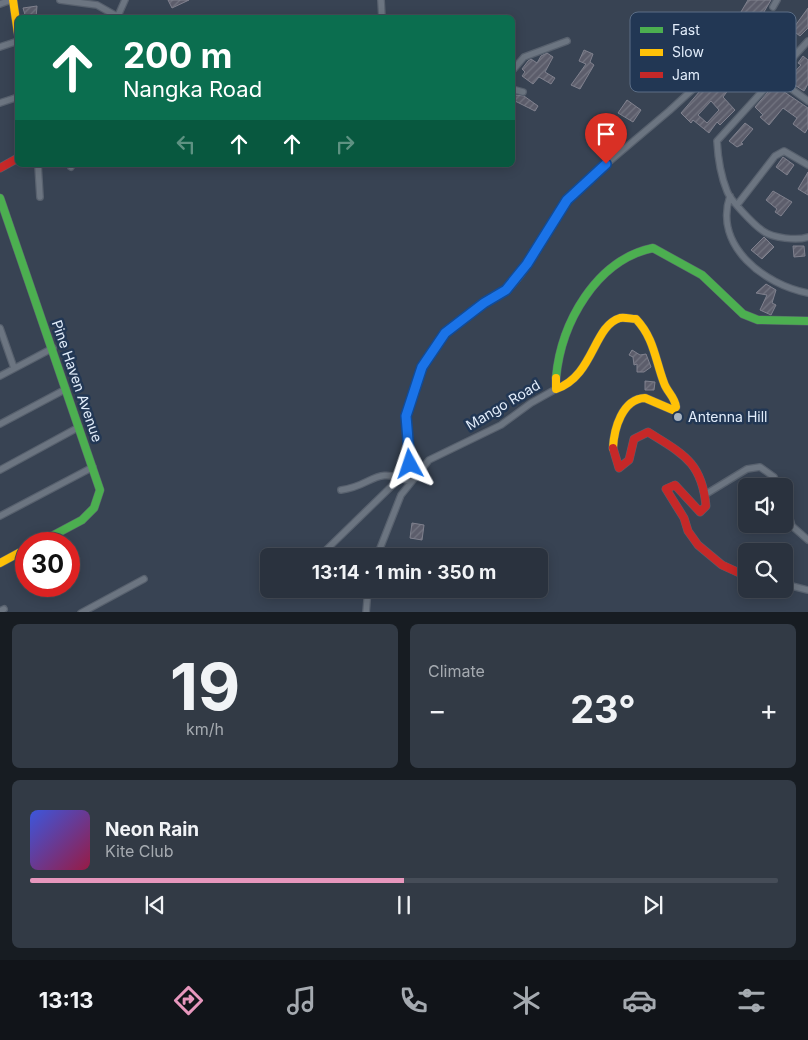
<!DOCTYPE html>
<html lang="en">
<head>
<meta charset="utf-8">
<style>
  body { margin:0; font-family:Inter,sans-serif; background:#323a45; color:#f1f3f6; height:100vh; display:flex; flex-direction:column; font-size:19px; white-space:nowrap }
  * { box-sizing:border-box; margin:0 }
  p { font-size:16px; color:#a5aab0 }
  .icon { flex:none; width:28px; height:28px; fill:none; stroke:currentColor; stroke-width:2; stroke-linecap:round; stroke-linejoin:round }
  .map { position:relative; height:612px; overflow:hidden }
  .details { display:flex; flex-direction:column; gap:12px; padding:12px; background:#171c22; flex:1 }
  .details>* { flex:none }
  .banner { position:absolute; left:15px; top:15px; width:500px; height:152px; border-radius:8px; box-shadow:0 2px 12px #0003,0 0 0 1px #464d58; background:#0b6e4f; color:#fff; overflow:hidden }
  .controls { position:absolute; left:738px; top:478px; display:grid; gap:10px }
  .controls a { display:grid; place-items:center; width:55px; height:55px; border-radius:8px; background:#2a323e; box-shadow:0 2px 12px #0003,0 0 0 1px #464d58; font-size:25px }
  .speed { position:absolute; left:15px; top:532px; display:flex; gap:10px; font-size:25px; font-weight:700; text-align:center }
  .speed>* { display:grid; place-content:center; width:65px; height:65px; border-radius:50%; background:#2a323e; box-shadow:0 2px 12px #0003,0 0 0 1px #464d58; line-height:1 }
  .speed .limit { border:8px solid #d22; background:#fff; color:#111 }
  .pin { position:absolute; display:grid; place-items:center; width:42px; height:42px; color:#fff; margin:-51px -21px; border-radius:50% 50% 50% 0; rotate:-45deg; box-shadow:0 0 5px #0007 }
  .pin .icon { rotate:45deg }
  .me { position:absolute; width:55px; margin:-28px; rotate:355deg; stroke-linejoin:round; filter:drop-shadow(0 0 4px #0008) }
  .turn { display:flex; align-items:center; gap:18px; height:105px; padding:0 25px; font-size:22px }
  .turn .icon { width:65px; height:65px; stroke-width:2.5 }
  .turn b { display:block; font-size:35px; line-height:42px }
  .lanes { display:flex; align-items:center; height:48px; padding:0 25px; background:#0003; justify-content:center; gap:25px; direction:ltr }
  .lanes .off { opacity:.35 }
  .big { font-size:38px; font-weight:700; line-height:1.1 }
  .details .card { flex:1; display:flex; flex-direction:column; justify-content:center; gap:8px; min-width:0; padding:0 18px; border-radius:8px; background:#323a45 }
  .details .dial { align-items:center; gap:0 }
  .dial b { font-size:65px; line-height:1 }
  .song { display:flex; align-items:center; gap:15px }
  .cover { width:60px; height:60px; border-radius:8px; background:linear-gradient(135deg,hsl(230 70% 55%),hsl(340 70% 35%)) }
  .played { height:5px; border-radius:2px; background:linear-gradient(90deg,#e797bd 50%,#464d58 50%) }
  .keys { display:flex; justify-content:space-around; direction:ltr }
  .heat { display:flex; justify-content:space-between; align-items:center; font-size:28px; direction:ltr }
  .details .tiles { flex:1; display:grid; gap:12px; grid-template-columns:1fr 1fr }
  .card:last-child { grid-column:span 2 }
  .trip { position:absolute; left:260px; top:548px; width:288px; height:50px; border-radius:8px; background:#2a323e; box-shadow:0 2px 12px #0003,0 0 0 1px #464d58; font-weight:700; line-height:50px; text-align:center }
  .tabs { display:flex; height:80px; justify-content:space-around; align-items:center; background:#111419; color:#a5aab0 }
  .tabs .icon { width:35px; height:35px }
  .tabs .active { color:#e797bd }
  .tabs b { font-size:22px; color:#f1f3f6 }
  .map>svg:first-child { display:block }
</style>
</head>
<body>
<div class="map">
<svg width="808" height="613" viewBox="0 0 808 613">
  <defs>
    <pattern id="building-hatch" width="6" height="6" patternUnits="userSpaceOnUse" patternTransform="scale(1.25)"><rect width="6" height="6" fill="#5c5d6b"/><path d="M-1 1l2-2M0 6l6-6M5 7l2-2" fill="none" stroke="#737581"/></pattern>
  </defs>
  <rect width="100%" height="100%" fill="#384353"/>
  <path fill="url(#building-hatch)" stroke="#80818e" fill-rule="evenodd" d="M 168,0 L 189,0 L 172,8 Z
    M 748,0 L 771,0 L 755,27 L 738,17 Z
    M 37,6 L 36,18 L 26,18 L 23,8 Z
    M 808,8 L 808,28 L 800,36 L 792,30 Z
    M 584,50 L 593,54 L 590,62 L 594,65 L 580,89 L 571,85 L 586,64 L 579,61 Z
    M 547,53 L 553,57 L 545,72 L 555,78 L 551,84 L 539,77 L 533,84 L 522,76 L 525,72 L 522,69 L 528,61 L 531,59 L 537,63 L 541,56 Z
    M 803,56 L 808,60 L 808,84 L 804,91 L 787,80 L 801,65 L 798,63 Z
    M 728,64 L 735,71 L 727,80 L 732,85 L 723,97 L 735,110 L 720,125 L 717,122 L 709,133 L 693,120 L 691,123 L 681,113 L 700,91 L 710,83 L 712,85 L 725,73 L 722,70 ZM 711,101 L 719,110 L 707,123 L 698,115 Z
    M 774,85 L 808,108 L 808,128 L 805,133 L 793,124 L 797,118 L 783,108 L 769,125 L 760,117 L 763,115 L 755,107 Z
    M 515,95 L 524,96 L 538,106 L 535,111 L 513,100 Z
    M 627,100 L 641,110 L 633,122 L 618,113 Z
    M 745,123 L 753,129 L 741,143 L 743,144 L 737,147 L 729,141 Z
    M 783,157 L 794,165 L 787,175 L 776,167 Z
    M 808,172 L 808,195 L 798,189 Z
    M 773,191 L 792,202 L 781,216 L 775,212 L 777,209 L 766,200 Z
    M 764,237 L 774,247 L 762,259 L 751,250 Z
    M 793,246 L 804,246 L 805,256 L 794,257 Z
    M 766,284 L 776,290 L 772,303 L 776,305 L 771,315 L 760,310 L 767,295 L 756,293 Z
    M 632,350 L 640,355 L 646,354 L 651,367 L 644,372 L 637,372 L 637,364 L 634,365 L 633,357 L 629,355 Z
    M 645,381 L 655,382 L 654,390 L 645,390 Z
    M 412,523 L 424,525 L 422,540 L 410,538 Z"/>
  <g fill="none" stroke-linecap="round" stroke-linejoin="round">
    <g stroke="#58616e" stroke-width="8">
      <path id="street" d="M 60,0 L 97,5 L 120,18
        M 381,0 L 382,18
        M 0,4 L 11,0
        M 773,7 L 777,0
        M 117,18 L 125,0
        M 808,41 L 717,141 C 718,159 720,174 727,191 C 730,200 754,225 763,231 C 773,238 797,241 808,237
        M 0,47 L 18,41
        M 512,71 L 524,57 L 567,41
        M 512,89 L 523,92
        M 0,103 L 18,97
        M 38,165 L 40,197
        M 71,167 L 72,165
        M 730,196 C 713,246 765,285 808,293
        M 737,205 L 775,156 L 784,151 L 808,165
        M 0,328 L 14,368
        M 0,376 L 53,348
        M 0,424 L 66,389
        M 0,470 L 79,427
        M 417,475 C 392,436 414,363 447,332 C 458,322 472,310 485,302 C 492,298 500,295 506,291 C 533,268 550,217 578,188 L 669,111 L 737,49 L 808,101
        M 341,490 C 374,486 373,465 411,482
        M 706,494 L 747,469 L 760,467 L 774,477 L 778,486
        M 784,500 L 792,526 L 808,540
        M 0,516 L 93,467
        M 313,556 L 324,552 L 400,478
        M 377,556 L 401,495 L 429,460 L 501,425 L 531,403 L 556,389
        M 784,584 L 808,590
        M 0,611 L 4,609
        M 81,613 L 144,579
        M 366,613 L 368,589"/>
    </g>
    <g stroke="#58616e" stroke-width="9">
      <path id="fast" d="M 0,198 L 100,490 L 94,508 L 82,520 L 37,544
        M 556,378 C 561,323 596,260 653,248 L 702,275 L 743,314 L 758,320 L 808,321"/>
    </g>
    <g stroke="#58616e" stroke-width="9">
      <path id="slow" d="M 13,0 L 18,34
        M 556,378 L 556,389 C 594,376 593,326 620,318 C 625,317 631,319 636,319 C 654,338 655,359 664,383 C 667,392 675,397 676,407 L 673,410 L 645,398 C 622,399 614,429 613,448
        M 0,563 L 26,549"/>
    </g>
    <g stroke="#58616e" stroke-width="9">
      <path id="jam" d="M 0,168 L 18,158
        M 613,448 L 619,468 L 629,460 L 634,439 L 648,432 C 683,454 702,462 706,506 L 700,512 L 675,485 L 666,489 L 684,518 L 688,531 L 698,545 L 722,565 L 746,576"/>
    </g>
    <use href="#street" stroke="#6c7581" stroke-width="5.5"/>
    <use href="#fast" stroke="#4caf50" stroke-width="8"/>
    <use href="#slow" stroke="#ffc107" stroke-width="8"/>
    <use href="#jam" stroke="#c62828" stroke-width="8"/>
  </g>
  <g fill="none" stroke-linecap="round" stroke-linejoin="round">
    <g stroke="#114b97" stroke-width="12">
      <path id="route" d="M 410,464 L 406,416 L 422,367 L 445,333 L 484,303 L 506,290 L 527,264 L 567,200 L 606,164"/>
    </g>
    <use href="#route" stroke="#1a73e8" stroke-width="9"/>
  </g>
  <circle fill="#a6b2c0" stroke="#223754" stroke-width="2" cx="678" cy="417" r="5"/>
  <g text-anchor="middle" stroke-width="5" stroke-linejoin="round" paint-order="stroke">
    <g font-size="14" fill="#e2edfb" stroke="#223754">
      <text transform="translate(77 381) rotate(71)" y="5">Pine Haven Avenue</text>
      <text transform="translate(503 405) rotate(-31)" y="5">Mango Road</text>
    </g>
    <g font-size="14" fill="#e2edfb" stroke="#223754" text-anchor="start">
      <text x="688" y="422">Antenna Hill</text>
    </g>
  </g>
  <rect x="630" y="12" width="166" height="80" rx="8" fill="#223754" stroke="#5c6e86" stroke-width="1"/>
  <rect x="640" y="27" width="23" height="6" fill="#4caf50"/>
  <rect x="640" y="49" width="23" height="7" fill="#ffc107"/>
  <rect x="640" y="72" width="23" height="6" fill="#c62828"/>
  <g font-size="14" fill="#e2edfb">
    <text x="672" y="35">Fast</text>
    <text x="672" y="57">Slow</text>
    <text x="672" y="80">Jam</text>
  </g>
</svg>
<div class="controls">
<a><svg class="icon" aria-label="sound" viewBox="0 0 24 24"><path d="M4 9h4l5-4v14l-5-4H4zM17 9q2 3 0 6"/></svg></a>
<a><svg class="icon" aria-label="search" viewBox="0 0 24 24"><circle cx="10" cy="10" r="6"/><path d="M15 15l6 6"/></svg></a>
</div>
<div class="speed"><div class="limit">30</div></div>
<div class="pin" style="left:606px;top:164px;background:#d93025"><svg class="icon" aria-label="arrive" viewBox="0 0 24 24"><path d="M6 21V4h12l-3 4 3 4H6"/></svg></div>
<svg class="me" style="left:410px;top:464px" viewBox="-20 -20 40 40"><path d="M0-17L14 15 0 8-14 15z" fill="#1a73e8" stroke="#fff" stroke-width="4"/></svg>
<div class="trip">13:14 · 1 min · 350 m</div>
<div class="banner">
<div class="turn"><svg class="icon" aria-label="ahead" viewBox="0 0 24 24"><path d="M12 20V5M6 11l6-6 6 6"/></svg><div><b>200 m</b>Nangka Road</div></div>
<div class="lanes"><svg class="icon off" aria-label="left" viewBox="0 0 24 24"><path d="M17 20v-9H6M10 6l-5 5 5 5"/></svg><svg class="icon" aria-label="ahead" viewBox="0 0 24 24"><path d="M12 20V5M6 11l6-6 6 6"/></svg><svg class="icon" aria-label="ahead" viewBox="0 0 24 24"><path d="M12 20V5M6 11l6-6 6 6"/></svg><svg class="icon off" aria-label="right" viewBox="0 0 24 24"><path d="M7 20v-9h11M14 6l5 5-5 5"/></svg></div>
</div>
</div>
<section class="details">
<div class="tiles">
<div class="card dial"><b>19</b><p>km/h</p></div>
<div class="card"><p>Climate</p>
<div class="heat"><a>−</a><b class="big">23°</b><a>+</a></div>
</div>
<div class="card">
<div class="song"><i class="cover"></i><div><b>Neon Rain</b><p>Kite Club</p></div></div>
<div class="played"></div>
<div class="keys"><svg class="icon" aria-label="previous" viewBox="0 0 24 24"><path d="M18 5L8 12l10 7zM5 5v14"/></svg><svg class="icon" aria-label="pause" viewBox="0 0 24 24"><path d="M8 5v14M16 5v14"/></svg><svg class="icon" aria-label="next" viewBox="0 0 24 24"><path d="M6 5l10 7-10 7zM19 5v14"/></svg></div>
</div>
</div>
</section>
<nav class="tabs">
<b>13:13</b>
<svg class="icon active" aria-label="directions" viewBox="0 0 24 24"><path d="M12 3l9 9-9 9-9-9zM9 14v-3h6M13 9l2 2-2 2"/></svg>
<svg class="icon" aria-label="music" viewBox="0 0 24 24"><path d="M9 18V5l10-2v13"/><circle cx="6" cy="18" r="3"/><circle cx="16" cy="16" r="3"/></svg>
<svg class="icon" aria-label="phone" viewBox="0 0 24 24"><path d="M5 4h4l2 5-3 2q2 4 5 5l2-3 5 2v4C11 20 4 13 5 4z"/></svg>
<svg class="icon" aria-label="climate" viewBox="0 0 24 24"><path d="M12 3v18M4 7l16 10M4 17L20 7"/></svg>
<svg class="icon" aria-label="car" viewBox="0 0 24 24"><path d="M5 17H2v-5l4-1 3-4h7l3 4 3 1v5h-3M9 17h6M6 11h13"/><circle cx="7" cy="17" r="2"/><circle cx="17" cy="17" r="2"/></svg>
<svg class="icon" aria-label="filters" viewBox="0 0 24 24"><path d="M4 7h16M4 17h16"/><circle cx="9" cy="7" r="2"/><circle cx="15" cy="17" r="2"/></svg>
</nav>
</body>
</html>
